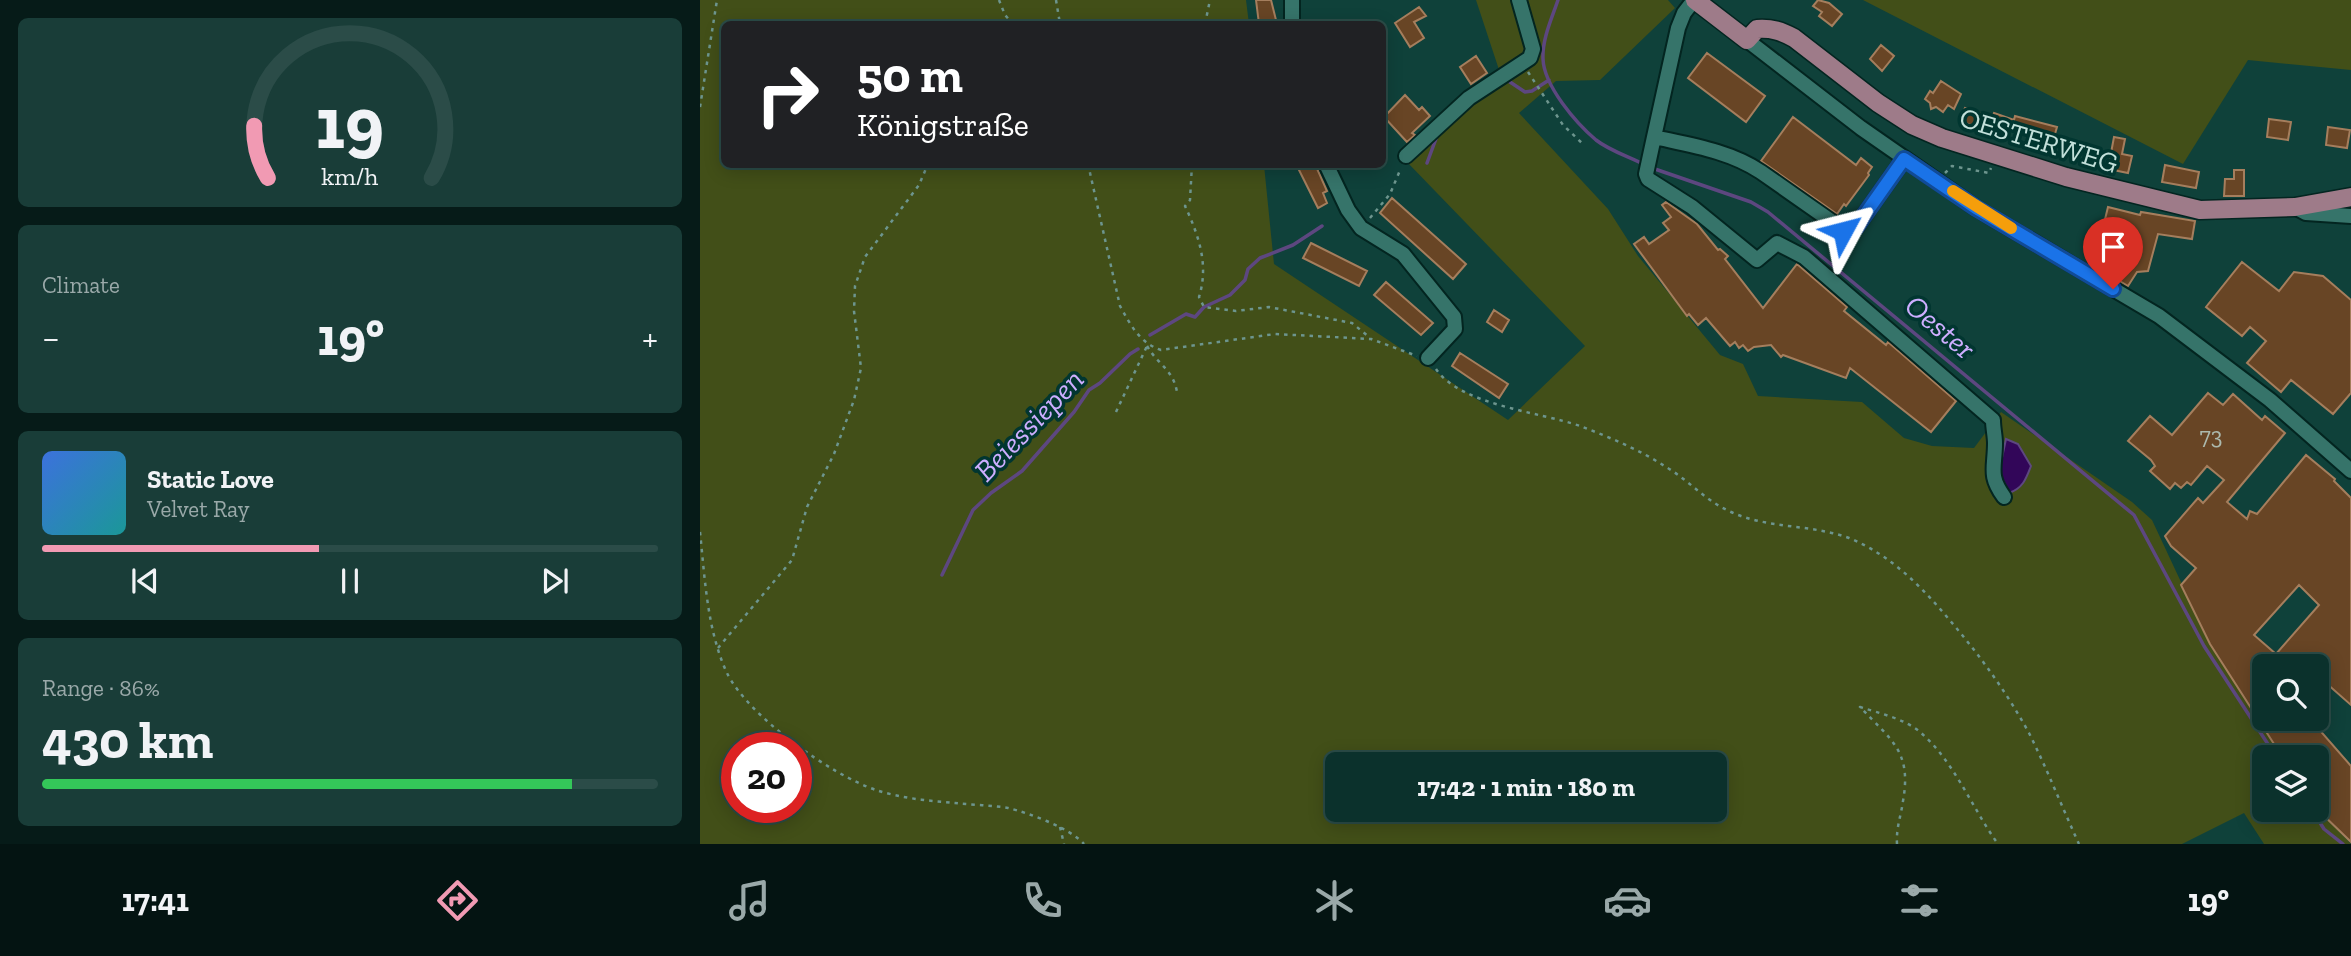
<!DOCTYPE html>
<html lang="en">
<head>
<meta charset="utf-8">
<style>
  body { margin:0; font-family:"Zilla Slab",serif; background:#193d38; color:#f1f3f6; height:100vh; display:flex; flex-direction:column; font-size:26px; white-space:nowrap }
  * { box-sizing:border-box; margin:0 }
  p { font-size:23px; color:#9aa9a9 }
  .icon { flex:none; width:38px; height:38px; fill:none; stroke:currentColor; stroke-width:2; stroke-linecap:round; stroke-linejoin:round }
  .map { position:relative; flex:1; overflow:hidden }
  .details { display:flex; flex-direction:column; gap:18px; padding:18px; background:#061b18; width:700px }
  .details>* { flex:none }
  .top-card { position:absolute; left:21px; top:21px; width:665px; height:147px; border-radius:10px; box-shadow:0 4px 18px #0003,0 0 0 2px #2b4c48; background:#202124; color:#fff; overflow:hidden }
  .buttons { position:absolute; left:1552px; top:654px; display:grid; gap:14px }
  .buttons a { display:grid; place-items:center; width:77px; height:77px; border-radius:10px; background:#0b312c; box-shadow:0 4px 18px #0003,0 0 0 2px #2b4c48; font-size:35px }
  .speed { position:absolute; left:21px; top:732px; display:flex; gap:14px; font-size:35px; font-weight:700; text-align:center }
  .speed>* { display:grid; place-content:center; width:91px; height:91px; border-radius:50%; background:#0b312c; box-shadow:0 4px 18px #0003,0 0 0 2px #2b4c48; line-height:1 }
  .speed .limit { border:10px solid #d22; background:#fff; color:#111 }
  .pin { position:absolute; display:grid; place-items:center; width:60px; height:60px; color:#fff; margin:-72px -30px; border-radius:50% 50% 50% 0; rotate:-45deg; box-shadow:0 0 7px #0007 }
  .pin .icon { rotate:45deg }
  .me { position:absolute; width:77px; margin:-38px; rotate:52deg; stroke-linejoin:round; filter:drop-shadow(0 0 5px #0008) }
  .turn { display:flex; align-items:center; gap:24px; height:147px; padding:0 21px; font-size:32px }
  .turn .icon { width:91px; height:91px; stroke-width:2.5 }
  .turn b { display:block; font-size:49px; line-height:60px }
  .big { font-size:52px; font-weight:800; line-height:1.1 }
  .details .widget { flex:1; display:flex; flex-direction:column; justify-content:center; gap:10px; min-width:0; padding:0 24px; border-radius:10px; background:#193d38 }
  .details .dial { align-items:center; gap:0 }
  .dial svg { height:182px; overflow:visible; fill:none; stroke:#2b4c48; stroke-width:7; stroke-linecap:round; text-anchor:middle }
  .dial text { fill:#f1f3f6; stroke:none }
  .song { display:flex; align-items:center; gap:21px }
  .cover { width:84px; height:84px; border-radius:10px; background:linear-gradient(135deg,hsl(220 70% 55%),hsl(180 70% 35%)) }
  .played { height:7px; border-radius:4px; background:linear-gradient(90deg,#f19ab3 45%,#2b4c48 45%) }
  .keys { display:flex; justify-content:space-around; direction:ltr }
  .heat { display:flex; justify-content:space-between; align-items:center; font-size:38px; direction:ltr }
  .charge { height:10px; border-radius:5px; background:linear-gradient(90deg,#34c759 86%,#2b4c48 0) }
  .trip { position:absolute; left:625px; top:752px; width:402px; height:70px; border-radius:10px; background:#0b312c; box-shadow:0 4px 18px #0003,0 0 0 2px #2b4c48; font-weight:800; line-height:70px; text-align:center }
  .tab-bar { display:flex; height:112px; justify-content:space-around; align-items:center; background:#041412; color:#9aa9a9 }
  .tab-bar .icon { width:49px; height:49px }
  .tab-bar .selected { color:#f19ab3 }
  .tab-bar b { font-size:32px; color:#f1f3f6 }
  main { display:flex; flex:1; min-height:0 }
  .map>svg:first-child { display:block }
</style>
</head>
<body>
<main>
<section class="details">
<div class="widget dial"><svg viewBox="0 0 100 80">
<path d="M14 69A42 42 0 1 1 86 69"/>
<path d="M14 69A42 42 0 0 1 8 46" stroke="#f19ab3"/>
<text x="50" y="56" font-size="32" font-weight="700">19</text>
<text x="50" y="72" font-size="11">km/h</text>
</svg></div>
<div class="widget"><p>Climate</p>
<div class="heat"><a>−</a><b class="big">19°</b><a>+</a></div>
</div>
<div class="widget">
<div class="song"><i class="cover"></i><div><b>Static Love</b><p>Velvet Ray</p></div></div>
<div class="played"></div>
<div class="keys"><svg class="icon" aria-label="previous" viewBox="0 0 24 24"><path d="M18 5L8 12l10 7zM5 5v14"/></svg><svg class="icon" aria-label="pause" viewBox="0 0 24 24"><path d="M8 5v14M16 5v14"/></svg><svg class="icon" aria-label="next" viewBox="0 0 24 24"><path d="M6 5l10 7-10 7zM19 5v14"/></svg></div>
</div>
<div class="widget"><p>Range · 86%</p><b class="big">430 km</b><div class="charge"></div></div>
</section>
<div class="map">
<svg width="1651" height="844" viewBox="0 0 1651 844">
  <rect width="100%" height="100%" fill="#0f413a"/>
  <path fill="#424f18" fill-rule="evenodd" d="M 0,0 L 546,0 L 549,24 L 24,24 L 24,164 L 564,165 L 574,264 L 808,420 L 885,346 L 707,162 L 770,106 L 804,85 L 776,0 L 968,0 L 975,8 L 900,80 L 856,81 L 819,113 L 908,209 L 938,256 L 1020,355 L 1043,364 L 1058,396 L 1162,402 L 1204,438 L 1232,446 L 1274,448 L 1301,412 L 1432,502 L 1452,520 L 1510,644 L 1583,758 L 1564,758 L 1564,810 L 1617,809 L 1651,844 L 1564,844 L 1544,813 L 1482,844 L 0,844 ZM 37,747 L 96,747 L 96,807 L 37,807 ZM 637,765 L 1015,765 L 1015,810 L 637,810 Z
    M 1163,0 L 1651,0 L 1651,70 L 1548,60 L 1483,164 Z"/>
  <path fill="#320659" stroke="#5d4780" stroke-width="2" d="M 1306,439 L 1318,444 L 1331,466 C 1326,479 1323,488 1309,493 L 1299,472 Z"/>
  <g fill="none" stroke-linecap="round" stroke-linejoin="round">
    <path stroke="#5d4780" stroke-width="3.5" d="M 858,0 C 852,18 842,39 843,59 C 844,86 876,123 896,140 C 910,151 930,157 945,165
      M 805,82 L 807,80 L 825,92 L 832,91 L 849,80
      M 727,163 L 737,136
      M 952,168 L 1051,202 L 1068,212 L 1434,515 L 1504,646 L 1577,758
      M 450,335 L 486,314 L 495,317 L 504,307 L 530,295 L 545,280 L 548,269 L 560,258 L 593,245 L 622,226
      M 242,575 L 273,510 L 291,493 L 322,471 L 374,412 L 389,390 L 400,383 L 430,354 L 438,349
      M 1612,810 L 1624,829 L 1643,844"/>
  </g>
  <path fill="#684525" stroke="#a57e5d" stroke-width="2" fill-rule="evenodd" d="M 556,0 L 571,0 L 577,24 L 559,24 Z
    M 1118,0 L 1129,3 L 1142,14 L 1132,26 L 1119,16 L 1122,12 L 1113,6 Z
    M 719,7 L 726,16 L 714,22 L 724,38 L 710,47 L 695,23 Z
    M 1181,45 L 1194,56 L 1182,71 L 1170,59 Z
    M 1007,53 L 1065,96 L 1046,122 L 988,78 Z
    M 776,56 L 787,73 L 771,84 L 760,67 Z
    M 1241,81 L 1261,94 L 1254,109 L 1248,105 L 1243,112 L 1236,107 L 1231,109 L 1230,103 L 1225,99 L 1230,91 L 1233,93 Z
    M 705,95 L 719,110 L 722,107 L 730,116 L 712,133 L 715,135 L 707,142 L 684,117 Z
    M 1265,108 L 1286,115 L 1282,129 L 1260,121 Z
    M 1294,113 L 1314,120 L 1315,116 L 1357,127 L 1351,148 L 1329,141 L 1330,136 L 1290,124 Z
    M 1093,117 L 1156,165 L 1161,158 L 1172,167 L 1168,173 L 1169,175 L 1146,206 L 1144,204 L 1137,214 L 1061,161 Z
    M 1569,119 L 1591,122 L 1588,140 L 1567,137 Z
    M 1628,127 L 1650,130 L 1647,148 L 1626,145 Z
    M 1414,137 L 1425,139 L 1422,154 L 1432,156 L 1428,173 L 1408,169 Z
    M 596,164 L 615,164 L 627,191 L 623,193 L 627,203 L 618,208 Z
    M 1465,165 L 1499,172 L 1496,188 L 1462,182 Z
    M 1534,170 L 1544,170 L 1544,196 L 1524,196 L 1525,179 L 1534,179 Z
    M 692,198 L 766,264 L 753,279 L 680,213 Z
    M 966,202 L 997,224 L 1018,250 L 1020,249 L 1028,256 L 1025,259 L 1063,308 L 1097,264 L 1147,307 L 1144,311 L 1186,345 L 1188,342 L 1256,401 L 1231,432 L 1150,368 L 1146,378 L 1083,355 L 1081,357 L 1071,345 L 1054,347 L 1048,351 L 1043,345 L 1039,348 L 1035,342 L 1030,346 L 1006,318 L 998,325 L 989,314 L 987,316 L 934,244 L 944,237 L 949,244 L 969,230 L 963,223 L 971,217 L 962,205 Z
    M 1408,207 L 1440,215 L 1441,212 L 1495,221 L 1492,239 L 1458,234 L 1448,271 L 1437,272 L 1428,286 L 1408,274 L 1426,246 L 1400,240 Z
    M 611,243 L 667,271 L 659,286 L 603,258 Z
    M 1542,262 L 1579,291 L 1594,272 L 1623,276 L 1651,300 L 1651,393 L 1633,414 L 1591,380 L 1581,392 L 1547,363 L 1566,341 L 1550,327 L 1542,336 L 1506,307 Z
    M 686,282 L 733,323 L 721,335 L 674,295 Z
    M 794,310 L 809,320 L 802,332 L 787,322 Z
    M 760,353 L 808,384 L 799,398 L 752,366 Z
    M 1508,393 L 1523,405 L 1533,394 L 1562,420 L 1565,416 L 1585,433 L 1527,502 L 1547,519 L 1550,511 L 1557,514 L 1606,455 L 1635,479 L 1634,481 L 1651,498 L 1651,705 L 1617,675 L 1617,667 L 1564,667 L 1564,719 L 1610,719 L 1651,766 L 1651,842 L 1617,809 L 1617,758 L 1583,758 L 1510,644 L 1481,585 L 1496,568 L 1471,546 L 1465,536 L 1498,498 L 1503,503 L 1524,480 L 1507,466 L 1491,485 L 1487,482 L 1481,488 L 1475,483 L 1470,489 L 1450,471 L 1455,466 L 1451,460 L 1428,441 L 1450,416 L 1472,435 ZM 1599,585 L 1619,605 L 1576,654 L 1554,635 Z"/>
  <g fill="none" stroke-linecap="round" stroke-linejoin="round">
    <g stroke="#032520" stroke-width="18">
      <path id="minor" d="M 592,24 L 592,0
        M 1047,40 L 1161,128 L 1276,208 L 1459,316 L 1570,400 L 1651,471
        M 954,137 L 978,28 L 984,13 L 994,0
        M 706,156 L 769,98 L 830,58 L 833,49 L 819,0
        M 1204,159 L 1156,227 L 1148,233 L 1061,172 C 1030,151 990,145 954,137 L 946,174 L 948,179 L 992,207 L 1057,260 L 1077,243 L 1104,257 L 1293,420 C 1293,428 1295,436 1295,443 C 1295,468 1288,475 1304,497
        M 626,164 L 648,210 L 661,228 L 703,254 L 754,317 L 755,329 L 728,358
        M 1595,207 L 1606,213 L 1651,216"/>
    </g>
    <g stroke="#032520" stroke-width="21">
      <path id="major" d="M 995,0 L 1047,40 L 1057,29 C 1072,28 1081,31 1094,38 L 1178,103 L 1212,125 L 1242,138 L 1366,177 L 1500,210 L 1595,207 L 1651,197"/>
    </g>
    <path stroke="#6d958e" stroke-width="2.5" stroke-dasharray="3.5 5" stroke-linecap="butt" d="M 299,0 L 305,15 L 313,24
      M 356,0 L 360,24
      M 505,24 L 510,0
      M 828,72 L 863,125 L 884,145
      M 0,107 L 17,0
      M 388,164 L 420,306 C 431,326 440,343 461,350 L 575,334 L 671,339 L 717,356
      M 492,164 L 490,200 L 485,206 C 499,236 509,265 499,297 L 504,307 L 536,311 L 569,307 L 652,323 L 669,337
      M 1245,173 L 1252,166 L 1289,173 L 1291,168
      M 670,218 L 690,194 L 701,168
      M 447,346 C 458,365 473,369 477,392
      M 736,369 C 760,405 840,412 880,426 C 909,437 940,450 966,467 C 990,481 1004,500 1031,512 C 1068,529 1111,524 1149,538 C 1190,555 1219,584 1247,617 C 1278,653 1306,691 1329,733 C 1347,769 1362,807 1379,844
      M 416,412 L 447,346
      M 0,532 C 5,579 7,630 27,673 C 48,716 131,775 176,790 C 200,798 229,801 255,803 C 272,805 291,805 308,808 C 329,813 370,828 384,844
      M 18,648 L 92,560 L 107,507 L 134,454 L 154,400 L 161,368 L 154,311 L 155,286 L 165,257 L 219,185 L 228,164
      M 360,827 L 364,844
      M 1197,844 C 1196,828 1201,816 1203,801 C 1212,751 1191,740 1160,707 C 1179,713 1205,719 1220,732 C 1254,761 1272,808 1298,844"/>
    <use href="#minor" stroke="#36746a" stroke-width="14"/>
    <use href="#major" stroke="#9e7b89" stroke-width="18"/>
  </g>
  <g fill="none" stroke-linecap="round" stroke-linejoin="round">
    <g stroke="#114b97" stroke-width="18">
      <path id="route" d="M 1143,231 L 1148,233 L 1156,227 L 1204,159 L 1276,208 L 1413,289"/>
    </g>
    <use href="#route" stroke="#1a73e8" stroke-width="12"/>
    <path stroke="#f59e0b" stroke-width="12" d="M 1253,191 L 1311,228"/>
  </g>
  <g text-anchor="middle" stroke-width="7" stroke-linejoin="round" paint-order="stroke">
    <g font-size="24" fill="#acb9ad">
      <text x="1511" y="444">73</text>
    </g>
    <g font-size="28" fill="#c2e0da" stroke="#013630">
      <text transform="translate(1339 140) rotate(17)" y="10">OESTERWEG</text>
    </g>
    <g font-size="30" font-style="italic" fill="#cdaeff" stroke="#013630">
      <text transform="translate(1240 327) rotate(40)" y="10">Oester</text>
      <text transform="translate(329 425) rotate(-46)" y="10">Beiessiepen</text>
    </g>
  </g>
</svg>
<div class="buttons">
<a><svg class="icon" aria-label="search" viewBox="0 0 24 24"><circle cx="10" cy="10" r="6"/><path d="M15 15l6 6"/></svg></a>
<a><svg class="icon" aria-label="layers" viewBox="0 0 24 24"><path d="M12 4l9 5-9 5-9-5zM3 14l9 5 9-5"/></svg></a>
</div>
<div class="speed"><div class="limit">20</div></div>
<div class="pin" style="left:1413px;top:289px;background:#d93025"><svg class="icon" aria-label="arrive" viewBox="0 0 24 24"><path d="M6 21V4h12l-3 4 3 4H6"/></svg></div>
<svg class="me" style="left:1143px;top:231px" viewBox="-20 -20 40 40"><path d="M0-17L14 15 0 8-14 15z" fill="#1a73e8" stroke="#fff" stroke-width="4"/></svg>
<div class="trip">17:42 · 1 min · 180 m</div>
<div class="top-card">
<div class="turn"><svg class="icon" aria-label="right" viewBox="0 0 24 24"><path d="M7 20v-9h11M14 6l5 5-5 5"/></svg><div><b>50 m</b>Königstraße</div></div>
</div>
</div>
</main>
<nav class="tab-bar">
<b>17:41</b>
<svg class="icon selected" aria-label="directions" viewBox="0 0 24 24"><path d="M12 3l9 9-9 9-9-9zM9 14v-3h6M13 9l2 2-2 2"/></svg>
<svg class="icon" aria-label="music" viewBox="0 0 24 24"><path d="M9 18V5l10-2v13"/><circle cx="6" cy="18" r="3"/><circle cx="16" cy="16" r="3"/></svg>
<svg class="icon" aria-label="phone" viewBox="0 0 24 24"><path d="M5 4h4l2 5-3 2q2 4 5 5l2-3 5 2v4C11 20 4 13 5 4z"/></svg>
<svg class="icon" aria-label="climate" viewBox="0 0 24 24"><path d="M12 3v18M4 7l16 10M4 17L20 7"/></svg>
<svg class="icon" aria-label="car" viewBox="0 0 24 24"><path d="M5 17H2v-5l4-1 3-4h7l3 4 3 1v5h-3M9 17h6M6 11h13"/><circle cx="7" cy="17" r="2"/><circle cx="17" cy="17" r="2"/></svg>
<svg class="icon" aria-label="filters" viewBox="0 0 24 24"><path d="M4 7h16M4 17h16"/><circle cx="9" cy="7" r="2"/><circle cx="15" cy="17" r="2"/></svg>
<b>19°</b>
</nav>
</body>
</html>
